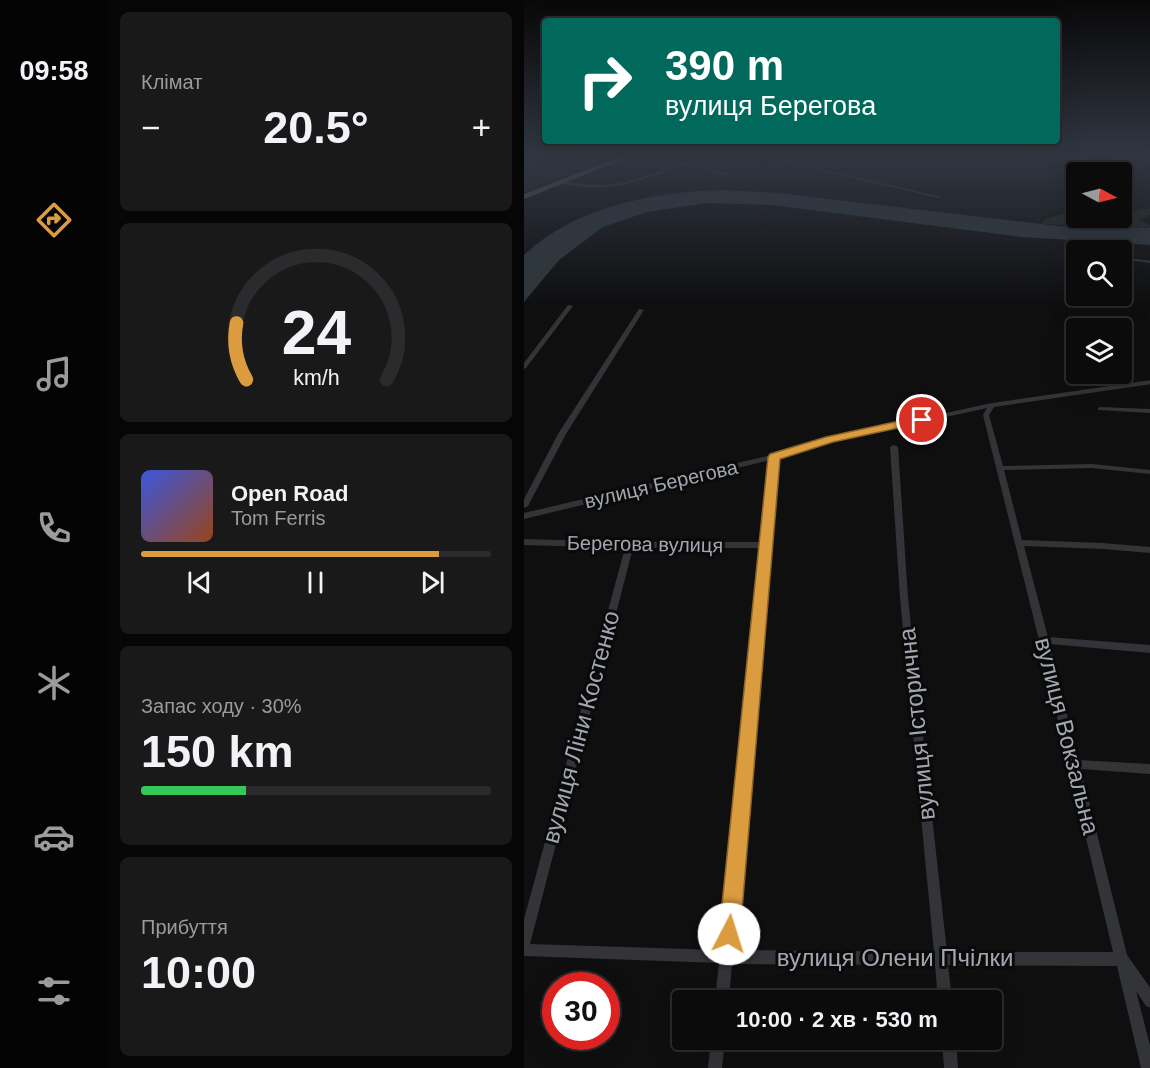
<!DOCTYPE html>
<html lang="uk">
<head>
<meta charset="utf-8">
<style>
  body { margin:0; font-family:Arial,sans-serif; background:#19191a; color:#f1f3f6; height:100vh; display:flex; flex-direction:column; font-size:22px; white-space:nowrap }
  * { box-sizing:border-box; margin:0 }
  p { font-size:20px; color:#9a9b9d }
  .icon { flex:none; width:33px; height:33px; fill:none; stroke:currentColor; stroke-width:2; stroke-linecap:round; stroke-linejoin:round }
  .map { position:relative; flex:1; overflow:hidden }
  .sheet { display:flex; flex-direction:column; gap:12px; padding:12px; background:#060607; width:416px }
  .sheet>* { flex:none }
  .hud { position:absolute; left:18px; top:18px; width:518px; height:126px; border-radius:6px; box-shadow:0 6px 24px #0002,0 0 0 2px #2b2b2d; background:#00695c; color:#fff; overflow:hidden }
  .needle { width:39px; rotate:97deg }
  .fabs { position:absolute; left:542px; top:162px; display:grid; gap:12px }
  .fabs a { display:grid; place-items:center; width:66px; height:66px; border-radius:6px; background:#0b0b0c; box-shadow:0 6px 24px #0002,0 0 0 2px #2b2b2d; font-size:30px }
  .speed { position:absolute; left:18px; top:972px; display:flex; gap:12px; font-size:30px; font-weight:700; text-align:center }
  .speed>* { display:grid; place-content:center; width:78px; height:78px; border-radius:50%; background:#0b0b0c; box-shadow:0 6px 24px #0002,0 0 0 2px #2b2b2d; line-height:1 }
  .speed .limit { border:9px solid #d22; background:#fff; color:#111 }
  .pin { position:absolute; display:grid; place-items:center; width:51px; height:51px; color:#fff; margin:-26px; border:3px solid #fff; border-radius:50%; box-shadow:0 2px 6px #0007 }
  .me { position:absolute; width:66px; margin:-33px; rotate:5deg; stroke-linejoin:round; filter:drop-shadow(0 0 4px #0008) }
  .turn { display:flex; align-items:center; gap:21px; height:126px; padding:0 24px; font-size:27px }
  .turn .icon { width:78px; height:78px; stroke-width:2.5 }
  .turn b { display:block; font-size:42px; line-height:51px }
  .big { font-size:45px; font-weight:700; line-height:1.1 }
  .sheet .tile { flex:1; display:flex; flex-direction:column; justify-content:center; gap:9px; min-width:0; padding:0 21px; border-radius:9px; background:#19191a }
  .sheet .dial { align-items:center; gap:0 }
  .dial svg { height:156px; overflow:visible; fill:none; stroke:#2b2b2d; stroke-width:7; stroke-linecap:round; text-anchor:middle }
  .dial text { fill:#f1f3f6; stroke:none }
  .song { display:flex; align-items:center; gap:18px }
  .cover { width:72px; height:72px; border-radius:9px; background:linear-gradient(135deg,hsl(230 70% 55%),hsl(20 70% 35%)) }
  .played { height:6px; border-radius:3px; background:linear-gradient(90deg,#da9c3e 85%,#2b2b2d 85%) }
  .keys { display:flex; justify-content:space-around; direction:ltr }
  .heat { display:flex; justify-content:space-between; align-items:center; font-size:33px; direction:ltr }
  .charge { height:9px; border-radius:4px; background:linear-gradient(90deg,#34c759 30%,#2b2b2d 0) }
  .trip { position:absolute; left:148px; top:990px; width:330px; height:60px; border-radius:6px; background:#0b0b0c; box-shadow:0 6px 24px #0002,0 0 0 2px #2b2b2d; font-weight:700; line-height:60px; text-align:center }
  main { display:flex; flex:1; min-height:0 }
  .tabs { display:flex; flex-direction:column; width:108px; justify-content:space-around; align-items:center; background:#040405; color:#9a9b9d }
  .tabs .icon { width:42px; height:42px }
  .tabs .on { color:#da9c3e }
  .tabs b { font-size:27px; color:#f1f3f6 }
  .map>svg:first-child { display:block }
</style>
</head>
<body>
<main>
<nav class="tabs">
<b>09:58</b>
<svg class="icon on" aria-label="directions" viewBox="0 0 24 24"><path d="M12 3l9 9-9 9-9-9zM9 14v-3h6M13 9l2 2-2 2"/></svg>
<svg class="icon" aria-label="music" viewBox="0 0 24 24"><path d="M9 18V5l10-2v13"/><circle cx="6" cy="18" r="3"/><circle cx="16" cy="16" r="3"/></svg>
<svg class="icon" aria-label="phone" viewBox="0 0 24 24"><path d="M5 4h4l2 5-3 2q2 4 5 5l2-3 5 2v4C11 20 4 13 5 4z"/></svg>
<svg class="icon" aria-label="climate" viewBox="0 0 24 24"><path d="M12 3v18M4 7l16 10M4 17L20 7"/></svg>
<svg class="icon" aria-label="car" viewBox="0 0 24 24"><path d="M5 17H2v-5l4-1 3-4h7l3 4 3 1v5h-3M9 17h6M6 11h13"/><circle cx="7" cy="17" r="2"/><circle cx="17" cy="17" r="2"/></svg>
<svg class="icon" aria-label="filters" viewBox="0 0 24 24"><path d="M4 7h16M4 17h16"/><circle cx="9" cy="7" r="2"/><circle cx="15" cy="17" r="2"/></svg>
</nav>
<section class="sheet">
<div class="tile"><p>Клімат</p>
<div class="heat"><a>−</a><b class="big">20.5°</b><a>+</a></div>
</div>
<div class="tile dial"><svg viewBox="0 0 100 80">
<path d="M14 69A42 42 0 1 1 86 69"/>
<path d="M14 69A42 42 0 0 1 9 40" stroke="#da9c3e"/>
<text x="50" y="56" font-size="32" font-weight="700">24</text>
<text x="50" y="72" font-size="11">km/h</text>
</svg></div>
<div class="tile">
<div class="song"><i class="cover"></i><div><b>Open Road</b><p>Tom Ferris</p></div></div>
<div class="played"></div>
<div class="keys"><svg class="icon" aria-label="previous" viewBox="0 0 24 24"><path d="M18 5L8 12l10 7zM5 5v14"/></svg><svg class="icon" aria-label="pause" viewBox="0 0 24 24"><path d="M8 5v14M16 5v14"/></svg><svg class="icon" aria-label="next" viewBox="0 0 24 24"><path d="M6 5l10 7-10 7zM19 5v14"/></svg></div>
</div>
<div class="tile"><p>Запас ходу · 30%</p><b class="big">150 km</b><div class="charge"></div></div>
<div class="tile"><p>Прибуття</p><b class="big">10:00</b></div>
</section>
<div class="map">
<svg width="627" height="1068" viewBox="0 0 627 1068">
  <rect width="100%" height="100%" fill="#0f0f10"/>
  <path fill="#1b1c1d" d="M 0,155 L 96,155 L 0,192 Z"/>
  <path fill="#1e241f" d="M 618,209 L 626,209 L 626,215 L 614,220 L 626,225 L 626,228 L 518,224 L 521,219 L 542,213 L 552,213 L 552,218 L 597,218 L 597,215 Z"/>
  <path fill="#2e363b" d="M 199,190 L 254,193 L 544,227 L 626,228 L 626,245 L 498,237 L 248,205 L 183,203 L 123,212 L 79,227 L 35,260 L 0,302 L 0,255 C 52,206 130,192 199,190 Z"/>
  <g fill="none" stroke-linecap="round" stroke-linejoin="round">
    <path stroke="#2e363b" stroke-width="2" d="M 597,258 L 627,262
      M 547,261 L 552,261"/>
    <path fill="#333437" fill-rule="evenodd" d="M 179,155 L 184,155 L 162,164 L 205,174 L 205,176 C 191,175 175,166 160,166 C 152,165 138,174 130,176 C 101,186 63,193 34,182 L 36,181 C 50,183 64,185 79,185 C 114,183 146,167 179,155 Z
      M 232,155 L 238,155 L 417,197 L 415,198 Z
      M 44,305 L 49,306 L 2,368 L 0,369 L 0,363 Z
      M 115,309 L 120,310 L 42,434 L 4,506 L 0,508 L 0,499 L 34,434 Z
      M 627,380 L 627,384 L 470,407 L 465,415 L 479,466 L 568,464 L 627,470 L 627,474 L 568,468 L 480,470 L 498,540 L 579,543 L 627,547 L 627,553 L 579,549 L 500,546 L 524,637 L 627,645 L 627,653 L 526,644 L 554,760 L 627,764 L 627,774 L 557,769 L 603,955 L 627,989 L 627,1008 L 622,1006 L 612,991 L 627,1049 L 627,1068 L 617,1068 L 593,966 L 424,965 L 428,1000 L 414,1000 L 411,965 L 208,964 L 205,1000 L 191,1000 L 195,963 L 0,956 L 0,919 L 101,548 L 0,545 L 0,539 L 106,542 L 238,542 L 246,460 L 0,519 L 0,513 L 248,455 L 306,438 L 468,403 ZM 463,408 L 459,415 L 515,640 L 589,952 L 423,952 L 384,598 L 374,447 L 370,445 L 366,447 L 376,598 L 410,952 L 209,950 L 254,458 L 308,442 ZM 109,548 L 237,548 L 196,950 L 6,944 Z
      M 576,407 L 627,409 L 627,413 L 574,410 L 574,408 Z
      M 187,1040 L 201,1040 L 198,1068 L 184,1068 Z
      M 418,1040 L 432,1040 L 434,1068 L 420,1068 Z"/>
    <path fill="#55585c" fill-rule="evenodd" d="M 101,155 L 111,155 L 0,199 L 0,194 Z"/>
  </g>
  <linearGradient id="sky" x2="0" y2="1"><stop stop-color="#080809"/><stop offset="0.51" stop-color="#313742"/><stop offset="1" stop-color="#313742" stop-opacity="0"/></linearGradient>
  <rect width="627" height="304" fill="url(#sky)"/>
  <path fill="#da9c3e" stroke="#8e6528" stroke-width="1.5" d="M 398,416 L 402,417 L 402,422 L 309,442 L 256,459 L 216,934 L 213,942 L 205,945 L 198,942 L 195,934 L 244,457 L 246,454 L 302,437 Z"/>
  <g text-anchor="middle" stroke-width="6" stroke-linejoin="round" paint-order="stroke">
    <g font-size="20" fill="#a2a7af" stroke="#0a0a0b">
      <text transform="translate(137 484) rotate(-13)" y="7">вулиця Берегова</text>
      <text transform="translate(121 544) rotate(1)" y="7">Берегова вулиця</text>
    </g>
    <g font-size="24" fill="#a2a7af" stroke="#0a0a0b">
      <text transform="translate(393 724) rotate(-96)" y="8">вулиця Історична</text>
      <text transform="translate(57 727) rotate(-75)" y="8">вулиця Ліни Костенко</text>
      <text transform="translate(543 736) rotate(76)" y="8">вулиця Вокзальна</text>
      <text x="371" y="966">вулиця Олени Пчілки</text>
    </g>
  </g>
</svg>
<div class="fabs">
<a><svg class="needle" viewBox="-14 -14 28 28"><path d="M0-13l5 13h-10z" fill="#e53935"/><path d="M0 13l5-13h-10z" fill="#9a9b9d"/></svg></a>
<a><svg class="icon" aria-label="search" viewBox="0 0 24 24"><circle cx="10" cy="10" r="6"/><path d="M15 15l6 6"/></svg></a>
<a><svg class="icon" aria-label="layers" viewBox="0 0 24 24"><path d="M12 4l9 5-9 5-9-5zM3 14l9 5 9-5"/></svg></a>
</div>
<div class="speed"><div class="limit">30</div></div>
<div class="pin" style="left:398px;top:420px;background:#d93025"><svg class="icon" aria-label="arrive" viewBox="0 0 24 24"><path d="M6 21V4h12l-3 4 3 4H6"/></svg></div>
<svg class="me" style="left:205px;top:934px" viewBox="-20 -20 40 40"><circle r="19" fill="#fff"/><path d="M0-13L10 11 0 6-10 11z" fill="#da9c3e"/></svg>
<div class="trip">10:00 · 2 хв · 530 m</div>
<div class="hud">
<div class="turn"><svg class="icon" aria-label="right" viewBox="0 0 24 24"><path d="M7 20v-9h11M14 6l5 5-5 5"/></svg><div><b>390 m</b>вулиця Берегова</div></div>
</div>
</div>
</main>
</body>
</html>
